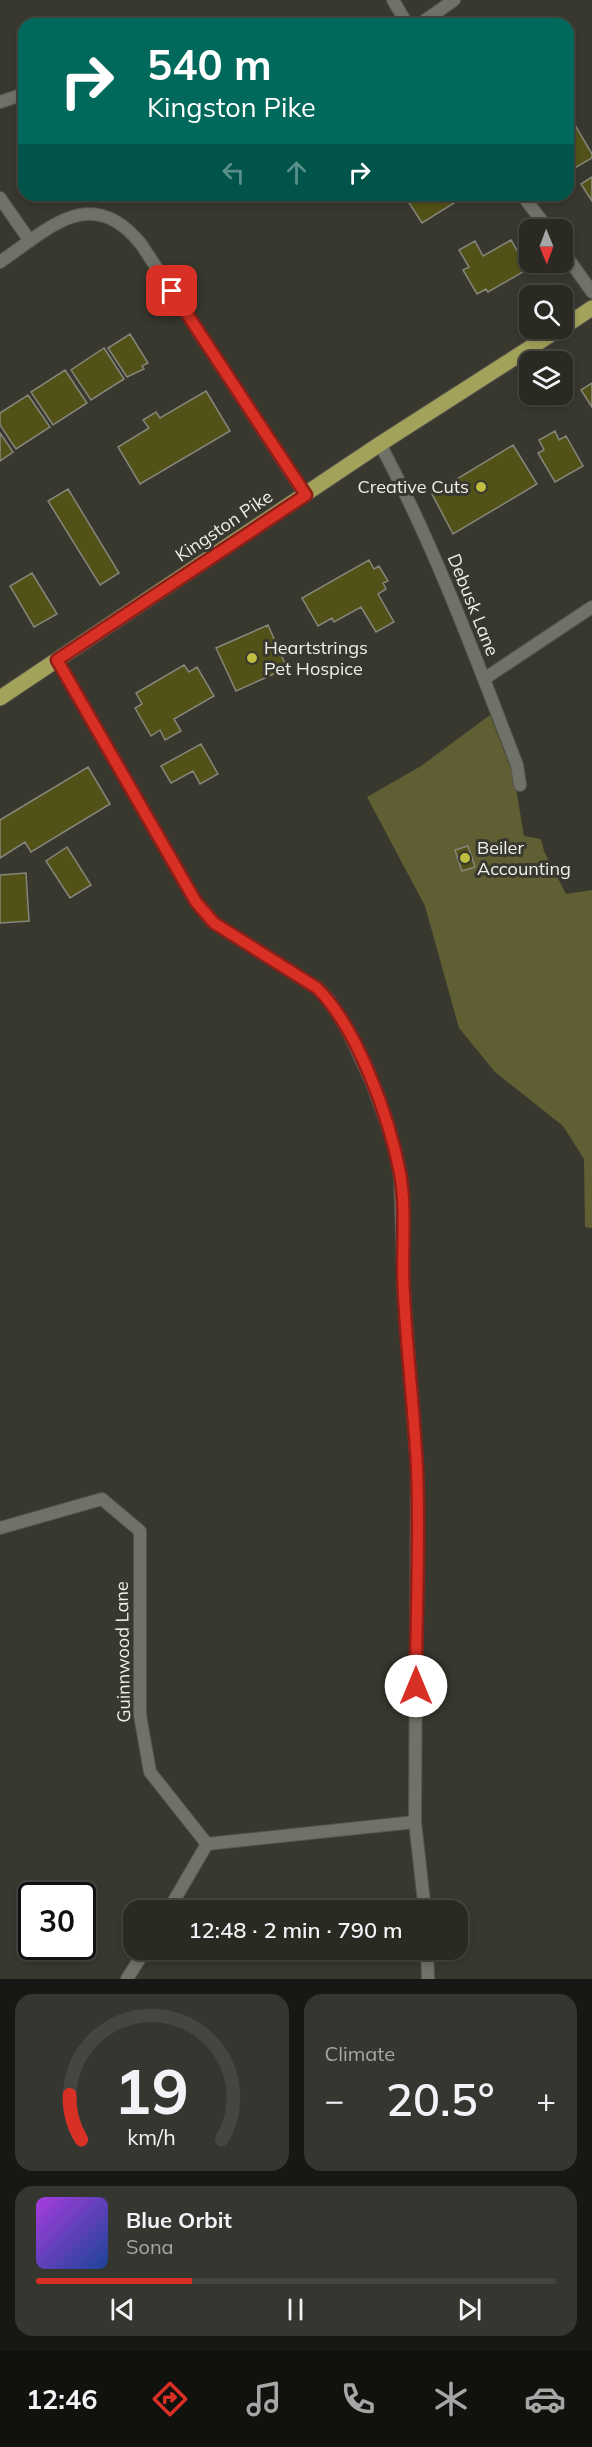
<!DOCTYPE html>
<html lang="en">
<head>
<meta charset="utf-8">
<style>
  body { margin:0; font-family:Mulish,sans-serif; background:#363630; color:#f1f3f6; height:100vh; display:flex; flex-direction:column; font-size:22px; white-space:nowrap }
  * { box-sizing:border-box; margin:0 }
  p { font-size:20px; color:#a5a7a6 }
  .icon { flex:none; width:33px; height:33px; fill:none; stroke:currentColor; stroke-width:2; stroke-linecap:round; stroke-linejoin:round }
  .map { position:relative; height:1979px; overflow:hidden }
  .drawer { display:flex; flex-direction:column; gap:15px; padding:15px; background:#171713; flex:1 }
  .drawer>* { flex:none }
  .banner { position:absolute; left:18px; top:18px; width:556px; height:183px; border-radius:18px; box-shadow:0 3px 9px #0003,0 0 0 2px #464641; background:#00695c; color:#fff; overflow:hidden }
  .needle { width:39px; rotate:179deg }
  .fabs { position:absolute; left:519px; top:219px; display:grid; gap:12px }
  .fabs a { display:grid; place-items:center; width:54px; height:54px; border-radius:12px; background:#2a2a23; box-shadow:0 3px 9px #0003,0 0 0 2px #464641; font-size:30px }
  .speed { position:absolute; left:18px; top:1882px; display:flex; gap:12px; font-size:30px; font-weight:700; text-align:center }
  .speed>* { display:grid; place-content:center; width:78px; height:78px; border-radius:50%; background:#2a2a23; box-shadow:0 3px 9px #0003,0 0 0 2px #464641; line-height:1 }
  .speed .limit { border:3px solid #111; border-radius:9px; background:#fff; color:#111 }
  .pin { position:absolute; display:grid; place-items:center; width:51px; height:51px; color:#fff; margin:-26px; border-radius:12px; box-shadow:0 3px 9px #0006 }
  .me { position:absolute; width:66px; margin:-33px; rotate:0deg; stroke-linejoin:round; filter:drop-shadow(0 0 4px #0008) }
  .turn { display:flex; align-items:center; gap:21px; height:126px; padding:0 30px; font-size:27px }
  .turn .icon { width:78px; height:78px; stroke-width:2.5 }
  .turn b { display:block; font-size:42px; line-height:51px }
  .lanes { display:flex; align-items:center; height:57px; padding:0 30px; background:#0003; justify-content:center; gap:30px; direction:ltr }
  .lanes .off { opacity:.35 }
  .big { font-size:45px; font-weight:600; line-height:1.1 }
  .drawer .card { flex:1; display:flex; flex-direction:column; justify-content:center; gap:9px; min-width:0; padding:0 21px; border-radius:18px; background:#363630 }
  .drawer .dial { align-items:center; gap:0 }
  .dial svg { height:156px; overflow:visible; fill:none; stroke:#464641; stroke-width:7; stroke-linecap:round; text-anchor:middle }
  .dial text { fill:#f1f3f6; stroke:none }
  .song { display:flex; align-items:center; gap:18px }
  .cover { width:72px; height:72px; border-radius:9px; background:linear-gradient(135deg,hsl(280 70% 55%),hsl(220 70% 35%)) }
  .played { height:6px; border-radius:3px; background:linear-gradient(90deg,#d93025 30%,#464641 30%) }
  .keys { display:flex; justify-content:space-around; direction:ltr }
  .heat { display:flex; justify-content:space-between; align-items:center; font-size:33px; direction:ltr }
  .drawer .tiles { flex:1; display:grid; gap:15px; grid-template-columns:1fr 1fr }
  .card:last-child { grid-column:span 2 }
  .trip { position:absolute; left:123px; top:1900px; width:345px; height:60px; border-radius:18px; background:#2a2a23; box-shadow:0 3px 9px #0003,0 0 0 2px #464641; font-weight:600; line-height:60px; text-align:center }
  .menu { display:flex; height:96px; justify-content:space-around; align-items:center; background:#11110e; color:#a5a7a6 }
  .menu .icon { width:42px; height:42px }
  .menu .active { color:#d93025 }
  .menu b { font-size:27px; color:#f1f3f6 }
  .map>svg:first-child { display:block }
</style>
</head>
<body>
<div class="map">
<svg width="592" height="1979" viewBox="0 0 592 1979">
  <rect width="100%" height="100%" fill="#38382f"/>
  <path fill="#5f5f33" d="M 490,715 L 514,777 L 524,836 L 541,839 L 544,851 L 566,894 L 592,890 L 592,1228 L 585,1227 L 584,1159 L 563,1126 L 495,1072 L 459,1028 L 425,906 L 367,797 L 421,766 Z"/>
  <path fill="#525218" stroke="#85867b" stroke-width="1.5" d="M 568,113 L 592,154 L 592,158 L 568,172 Z
    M 592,177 L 592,201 L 581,184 Z
    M 404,195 L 467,195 L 422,223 Z
    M 511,240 L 528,269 L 488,292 L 486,289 L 477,294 L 463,270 L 469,267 L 459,250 L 475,241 L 483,256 Z
    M 130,334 L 148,363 L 142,366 L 144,369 L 127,377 L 108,348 Z
    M 104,348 L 124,379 L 91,400 L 71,370 Z
    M 65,370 L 87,403 L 53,425 L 31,392 Z
    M 592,383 L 592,407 L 581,390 Z
    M 206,391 L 230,431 L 140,484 L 118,447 L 149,428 L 143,420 L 156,412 L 160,418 Z
    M 28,395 L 50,427 L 16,449 L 0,425 L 0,413 Z
    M 555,431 L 559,440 L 566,436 L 583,466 L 555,482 L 538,453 L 544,450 L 539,440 Z
    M 0,433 L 13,452 L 0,461 Z
    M 513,445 L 537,484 L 453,534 L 432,494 Z
    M 68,489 L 119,573 L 100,585 L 48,501 Z
    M 369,560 L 374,569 L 379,566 L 388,581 L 383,583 L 386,589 L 378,594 L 394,622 L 376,632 L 361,607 L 334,622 L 332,618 L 318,626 L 302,598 Z
    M 32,573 L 57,614 L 34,627 L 10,586 Z
    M 268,625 L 287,668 L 236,691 L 216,648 Z
    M 184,665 L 189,672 L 197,667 L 214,696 L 174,719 L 181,731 L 165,740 L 160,730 L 151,736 L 135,708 L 142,704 L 136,693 Z
    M 201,744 L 218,774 L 200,784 L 193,771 L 171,783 L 161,766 Z
    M 88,767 L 110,804 L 31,852 L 25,842 L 0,858 L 0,820 Z
    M 468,846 L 475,867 L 462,871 L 455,850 Z
    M 67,847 L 91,885 L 70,898 L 46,861 Z
    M 26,873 L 29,921 L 0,923 L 0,875 Z"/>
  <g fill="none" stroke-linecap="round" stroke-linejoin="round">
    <g stroke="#55554e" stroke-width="14">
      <path id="street" d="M 393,0 L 407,24
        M 420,24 L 454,0
        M 0,102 L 24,94
        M 522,195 L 549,230
        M 0,198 L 30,241
        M 562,250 L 592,292
        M 0,262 C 50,228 91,183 141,244 L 305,495
        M 380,444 C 435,547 475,656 517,765 L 520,785
        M 57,660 L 196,902 L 214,923 L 317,988 L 329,1000 L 347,1029 L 371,1081 L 391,1135 L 400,1175 L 404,1293 L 417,1468 L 415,1822 L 425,1911
        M 484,679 L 592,607
        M 0,1528 L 102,1499 L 140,1531 L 140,1715 L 150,1772 L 207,1844
        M 207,1844 L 415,1822
        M 168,1911 L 207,1844
        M 427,1950 L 428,1979
        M 127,1979 L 145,1950"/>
    </g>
    <g stroke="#55554e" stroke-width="17">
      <path id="primary" d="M 562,328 L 592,308
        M 0,698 L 380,444 L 561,328"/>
    </g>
    <use href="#street" stroke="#707167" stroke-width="12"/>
    <use href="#primary" stroke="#a2a25a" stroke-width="15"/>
  </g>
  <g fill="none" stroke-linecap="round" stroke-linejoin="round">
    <g stroke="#8d1f18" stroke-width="15">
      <path id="route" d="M 172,291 L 306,495 L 57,660 L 196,902 L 214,923 L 317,988 C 357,1027 389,1117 400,1173 C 407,1212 401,1255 404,1295 C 407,1353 414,1410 417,1468 C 420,1540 416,1613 416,1686"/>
    </g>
    <use href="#route" stroke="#d93025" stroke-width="10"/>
  </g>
  <g fill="#bfbe41" stroke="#38382f" stroke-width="2">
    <circle cx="481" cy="487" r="6"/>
    <circle cx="252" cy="658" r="6"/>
    <circle cx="465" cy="858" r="6"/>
  </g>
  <g text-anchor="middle" stroke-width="6" stroke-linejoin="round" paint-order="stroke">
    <g font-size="18" fill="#f0f0ea" stroke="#38382f" text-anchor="start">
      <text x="469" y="493" text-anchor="end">Creative Cuts</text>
      <text x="264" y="654">Heartstrings<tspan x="264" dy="21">Pet Hospice</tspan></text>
      <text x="477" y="854">Beiler<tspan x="477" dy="21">Accounting</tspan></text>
    </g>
    <g font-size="18" fill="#f0f0ea" stroke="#38382f">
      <text transform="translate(224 526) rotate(-34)" y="6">Kingston Pike</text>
      <text transform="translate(473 605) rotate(68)" y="6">Debusk Lane</text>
      <text transform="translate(123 1652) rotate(-91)" y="6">Guinnwood Lane</text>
    </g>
  </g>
</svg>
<div class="fabs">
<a><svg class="needle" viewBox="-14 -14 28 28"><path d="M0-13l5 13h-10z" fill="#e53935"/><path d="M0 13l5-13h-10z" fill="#a5a7a6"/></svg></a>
<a><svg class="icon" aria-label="search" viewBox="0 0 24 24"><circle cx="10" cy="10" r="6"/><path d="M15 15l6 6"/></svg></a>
<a><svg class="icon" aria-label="layers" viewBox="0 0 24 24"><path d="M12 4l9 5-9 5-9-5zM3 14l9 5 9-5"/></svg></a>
</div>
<div class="speed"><div class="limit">30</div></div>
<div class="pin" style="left:172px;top:291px;background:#d93025"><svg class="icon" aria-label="arrive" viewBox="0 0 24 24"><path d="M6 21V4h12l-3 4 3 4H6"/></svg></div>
<svg class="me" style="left:416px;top:1686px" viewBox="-20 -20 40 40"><circle r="19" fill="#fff"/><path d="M0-13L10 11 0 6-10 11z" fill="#d93025"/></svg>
<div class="trip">12:48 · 2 min · 790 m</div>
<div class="banner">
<div class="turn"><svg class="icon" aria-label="right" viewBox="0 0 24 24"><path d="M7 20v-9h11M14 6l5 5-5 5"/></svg><div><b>540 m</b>Kingston Pike</div></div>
<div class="lanes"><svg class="icon off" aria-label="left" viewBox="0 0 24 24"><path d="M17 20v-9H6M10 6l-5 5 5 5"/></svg><svg class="icon off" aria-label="ahead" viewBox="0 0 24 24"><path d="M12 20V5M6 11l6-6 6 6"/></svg><svg class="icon" aria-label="right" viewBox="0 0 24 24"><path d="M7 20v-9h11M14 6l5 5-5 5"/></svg></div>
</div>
</div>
<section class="drawer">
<div class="tiles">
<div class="card dial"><svg viewBox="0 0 100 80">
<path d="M14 69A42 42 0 1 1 86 69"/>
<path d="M14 69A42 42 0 0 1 8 46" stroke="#d93025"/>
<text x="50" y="56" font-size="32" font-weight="700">19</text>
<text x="50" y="72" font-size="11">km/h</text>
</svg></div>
<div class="card"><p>Climate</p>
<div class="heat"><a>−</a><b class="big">20.5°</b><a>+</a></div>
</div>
<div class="card">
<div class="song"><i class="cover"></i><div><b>Blue Orbit</b><p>Sona</p></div></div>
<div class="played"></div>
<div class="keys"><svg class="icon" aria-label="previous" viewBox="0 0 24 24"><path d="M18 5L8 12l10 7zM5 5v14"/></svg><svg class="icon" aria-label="pause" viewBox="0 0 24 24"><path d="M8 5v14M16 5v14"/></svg><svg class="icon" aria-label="next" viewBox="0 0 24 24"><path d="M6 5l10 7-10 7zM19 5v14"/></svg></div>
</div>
</div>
</section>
<nav class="menu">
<b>12:46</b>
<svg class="icon active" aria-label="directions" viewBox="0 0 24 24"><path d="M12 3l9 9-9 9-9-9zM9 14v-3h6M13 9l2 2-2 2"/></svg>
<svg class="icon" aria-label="music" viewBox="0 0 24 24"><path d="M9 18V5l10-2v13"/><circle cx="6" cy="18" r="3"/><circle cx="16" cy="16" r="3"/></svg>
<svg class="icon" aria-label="phone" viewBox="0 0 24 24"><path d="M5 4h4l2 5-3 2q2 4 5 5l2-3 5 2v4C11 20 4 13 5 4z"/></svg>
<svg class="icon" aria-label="climate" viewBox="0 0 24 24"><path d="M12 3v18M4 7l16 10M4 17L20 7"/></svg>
<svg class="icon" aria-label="car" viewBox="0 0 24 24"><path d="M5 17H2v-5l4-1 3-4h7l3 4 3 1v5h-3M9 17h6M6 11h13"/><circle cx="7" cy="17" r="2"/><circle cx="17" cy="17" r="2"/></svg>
</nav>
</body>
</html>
